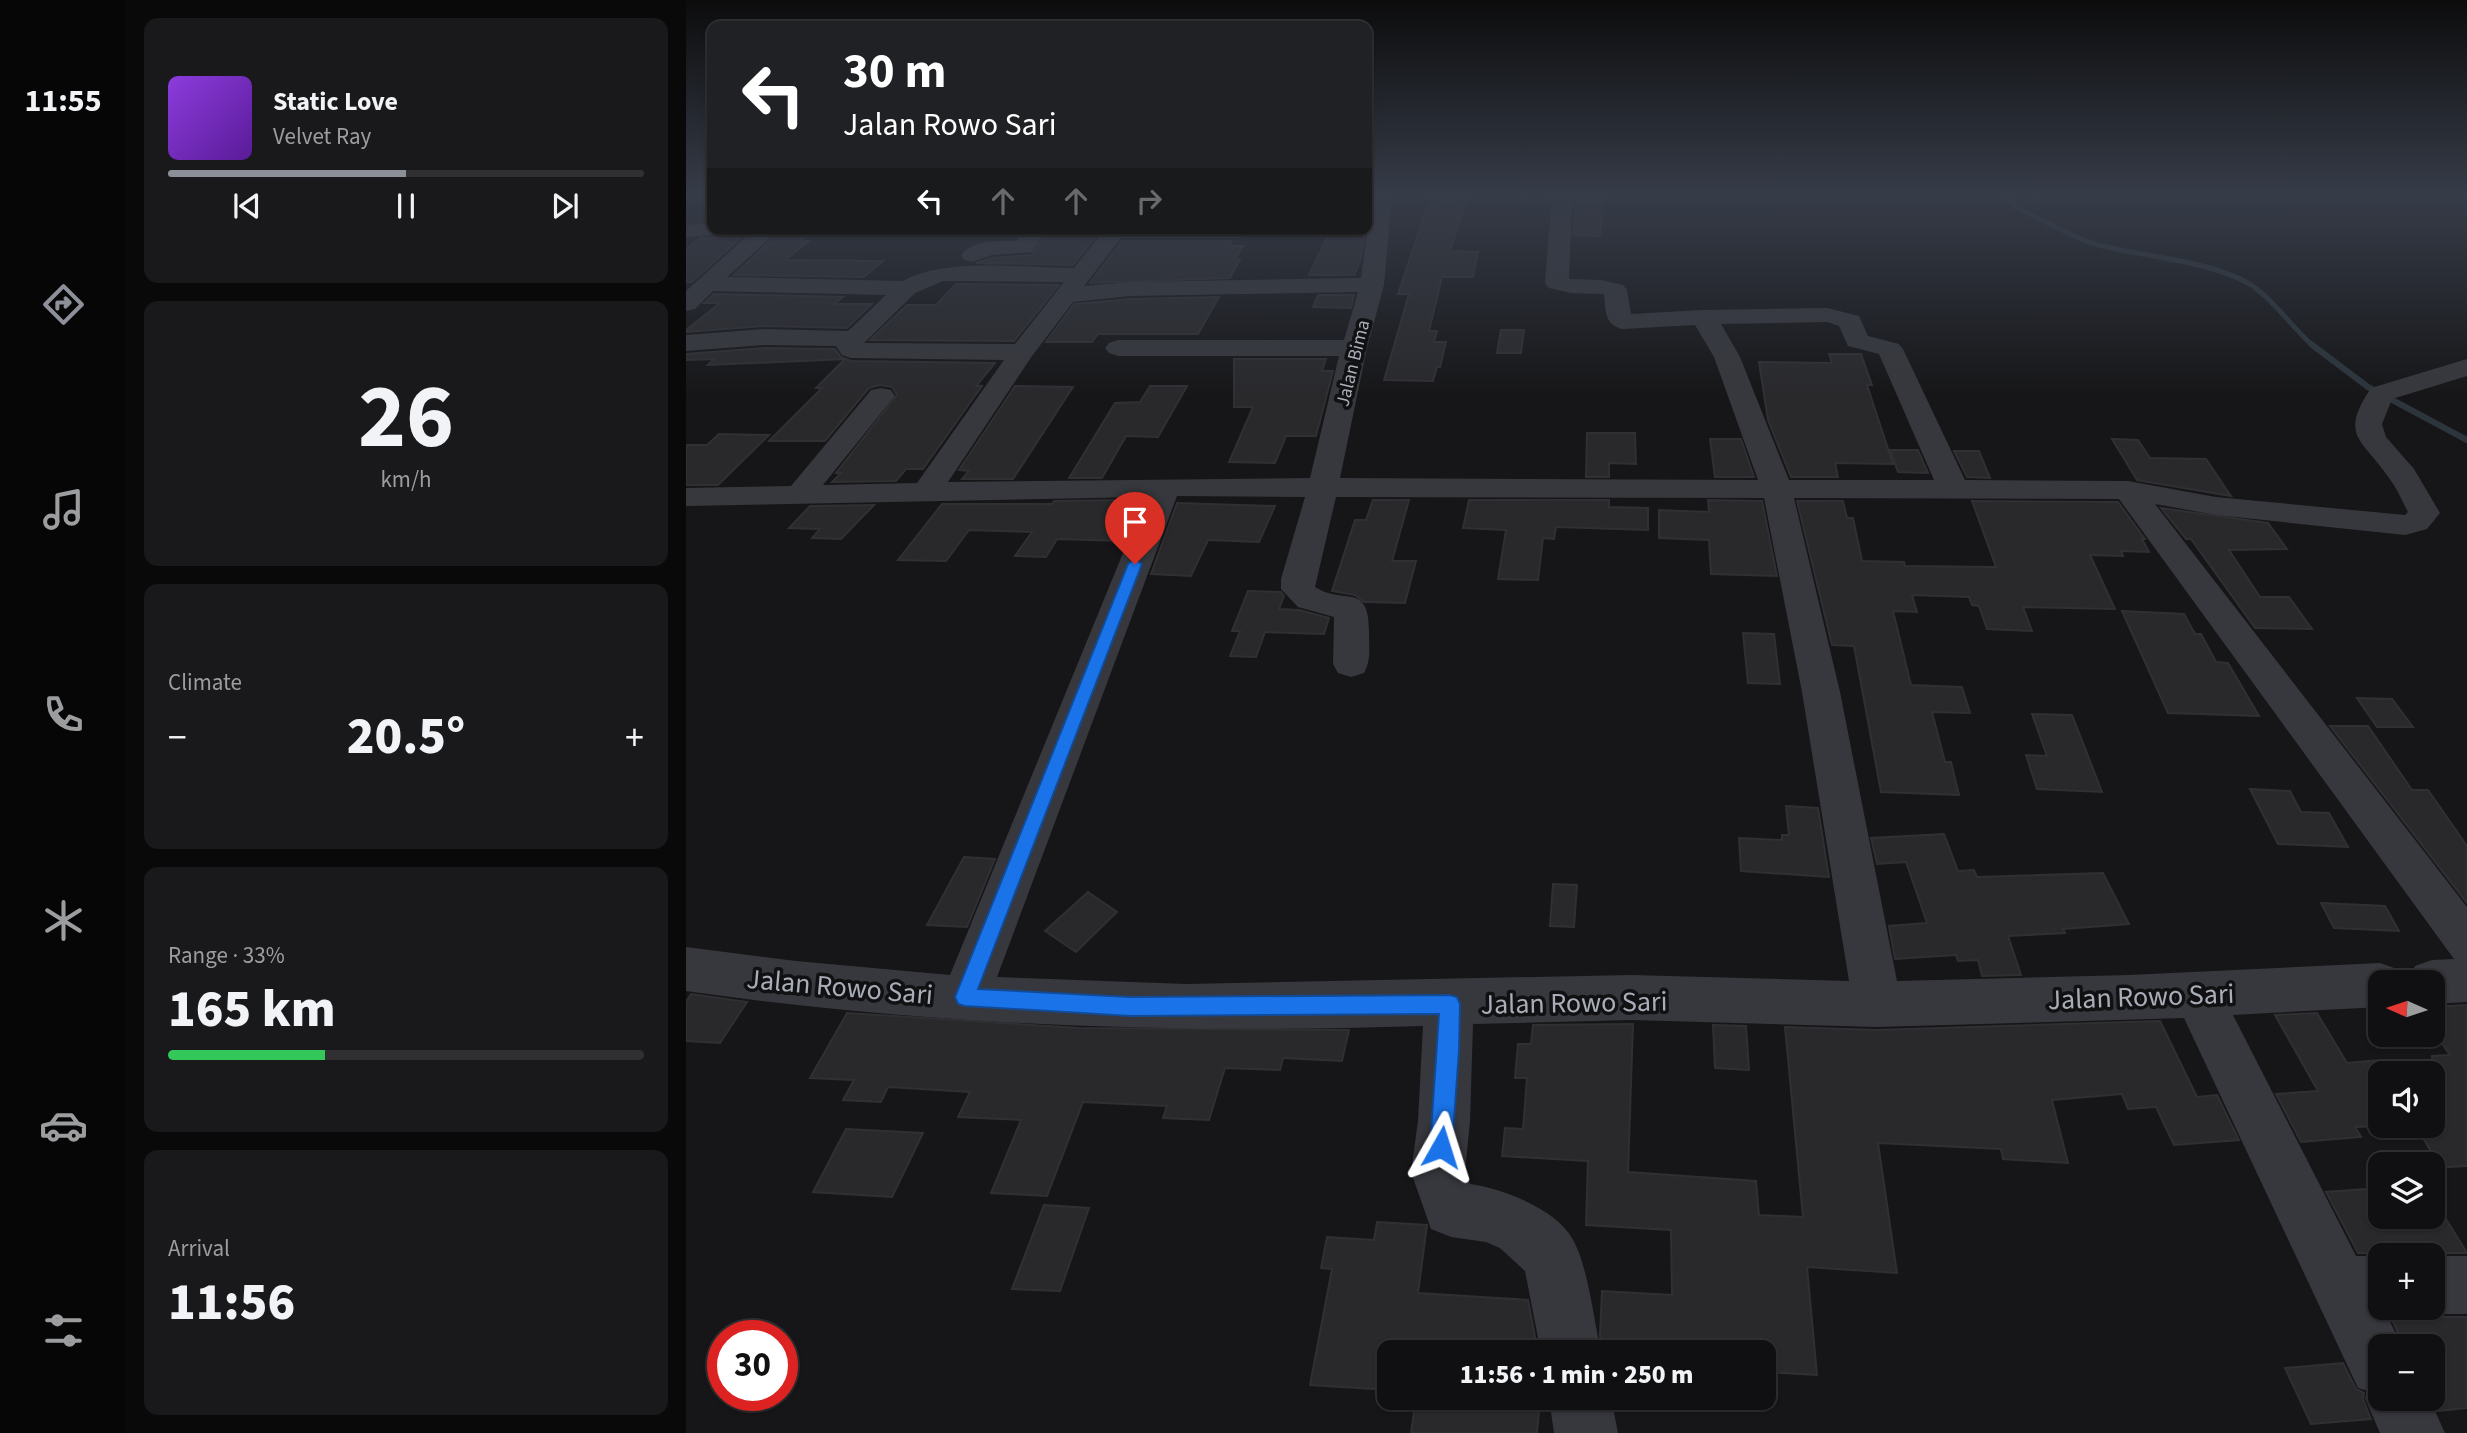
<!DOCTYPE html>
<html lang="en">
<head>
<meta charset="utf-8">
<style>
  body { margin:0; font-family:"Source Sans 3",sans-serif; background:#19191b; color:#f1f3f6; height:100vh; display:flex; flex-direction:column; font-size:26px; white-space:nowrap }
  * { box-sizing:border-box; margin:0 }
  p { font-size:23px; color:#9c9d9f }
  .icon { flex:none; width:38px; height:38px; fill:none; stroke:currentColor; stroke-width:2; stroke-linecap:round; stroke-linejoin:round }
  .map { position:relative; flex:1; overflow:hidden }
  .sheet { display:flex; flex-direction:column; gap:18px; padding:18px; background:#09090a; width:560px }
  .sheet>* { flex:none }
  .guide { position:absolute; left:21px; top:21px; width:665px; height:214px; border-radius:14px; box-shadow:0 2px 5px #0004,0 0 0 2px #303032; background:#202124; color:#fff; overflow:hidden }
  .needle { width:46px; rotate:273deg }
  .tools { position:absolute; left:1682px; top:970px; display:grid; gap:14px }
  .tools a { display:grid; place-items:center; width:77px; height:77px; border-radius:14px; background:#101012; box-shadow:0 2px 5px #0004,0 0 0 2px #303032; font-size:35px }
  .speed { position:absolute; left:21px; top:1320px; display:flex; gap:14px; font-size:35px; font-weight:700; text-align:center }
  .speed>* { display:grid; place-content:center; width:91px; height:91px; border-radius:50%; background:#101012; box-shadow:0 2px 5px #0004,0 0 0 2px #303032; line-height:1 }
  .speed .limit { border:10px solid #d22; background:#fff; color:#111 }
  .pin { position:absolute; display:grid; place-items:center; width:60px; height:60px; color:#fff; margin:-72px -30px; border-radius:50% 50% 50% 0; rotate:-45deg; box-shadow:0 0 7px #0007 }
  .pin .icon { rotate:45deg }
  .me { position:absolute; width:77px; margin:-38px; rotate:6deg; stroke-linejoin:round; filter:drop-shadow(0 0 5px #0008) }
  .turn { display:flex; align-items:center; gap:24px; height:147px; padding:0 21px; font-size:32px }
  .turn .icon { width:91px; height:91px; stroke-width:2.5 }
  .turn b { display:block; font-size:49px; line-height:60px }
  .lanes { display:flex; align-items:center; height:66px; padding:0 21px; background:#0003; justify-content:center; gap:35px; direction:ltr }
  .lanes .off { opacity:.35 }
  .big { font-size:52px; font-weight:800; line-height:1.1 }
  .sheet .card { flex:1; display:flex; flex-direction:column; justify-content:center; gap:10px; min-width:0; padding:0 24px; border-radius:14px; background:#19191b }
  .sheet .dial { align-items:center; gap:0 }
  .dial b { font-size:91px; line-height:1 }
  .song { display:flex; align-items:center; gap:21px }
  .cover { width:84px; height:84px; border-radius:10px; background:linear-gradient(135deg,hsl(270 70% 55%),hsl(270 70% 35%)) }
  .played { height:7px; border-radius:4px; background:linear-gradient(90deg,#8c9099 50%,#303032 50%) }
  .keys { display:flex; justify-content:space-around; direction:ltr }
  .heat { display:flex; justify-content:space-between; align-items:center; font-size:38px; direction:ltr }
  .charge { height:10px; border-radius:5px; background:linear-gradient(90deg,#34c759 33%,#303032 0) }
  .trip { position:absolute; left:691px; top:1340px; width:399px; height:70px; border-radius:14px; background:#101012; box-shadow:0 2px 5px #0004,0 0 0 2px #303032; font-weight:800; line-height:70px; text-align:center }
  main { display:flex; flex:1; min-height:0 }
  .menu { display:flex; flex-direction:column; width:126px; justify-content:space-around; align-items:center; background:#060607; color:#9c9d9f }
  .menu .icon { width:49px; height:49px }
  .menu .current { color:#8c9099 }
  .menu b { font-size:32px; color:#f1f3f6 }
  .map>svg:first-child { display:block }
</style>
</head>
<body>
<main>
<nav class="menu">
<b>11:55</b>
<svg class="icon current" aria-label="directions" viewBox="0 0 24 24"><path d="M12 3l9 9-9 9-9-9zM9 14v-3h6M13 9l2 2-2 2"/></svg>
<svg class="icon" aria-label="music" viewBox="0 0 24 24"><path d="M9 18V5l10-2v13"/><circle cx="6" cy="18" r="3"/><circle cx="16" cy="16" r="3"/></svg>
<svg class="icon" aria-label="phone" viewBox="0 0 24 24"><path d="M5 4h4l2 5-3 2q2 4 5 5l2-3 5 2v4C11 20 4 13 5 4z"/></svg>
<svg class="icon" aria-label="climate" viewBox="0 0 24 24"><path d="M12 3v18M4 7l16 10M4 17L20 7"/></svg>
<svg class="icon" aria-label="car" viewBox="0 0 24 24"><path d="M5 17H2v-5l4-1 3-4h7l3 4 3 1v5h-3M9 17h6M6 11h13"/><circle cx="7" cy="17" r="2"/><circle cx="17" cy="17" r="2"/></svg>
<svg class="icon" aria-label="filters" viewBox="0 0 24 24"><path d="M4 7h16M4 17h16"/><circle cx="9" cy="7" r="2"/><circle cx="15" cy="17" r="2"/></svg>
</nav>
<section class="sheet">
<div class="card">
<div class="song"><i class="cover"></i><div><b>Static Love</b><p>Velvet Ray</p></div></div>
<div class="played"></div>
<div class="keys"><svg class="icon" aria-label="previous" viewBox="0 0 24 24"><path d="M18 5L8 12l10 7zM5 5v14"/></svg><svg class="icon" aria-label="pause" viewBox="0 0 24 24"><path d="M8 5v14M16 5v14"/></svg><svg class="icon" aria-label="next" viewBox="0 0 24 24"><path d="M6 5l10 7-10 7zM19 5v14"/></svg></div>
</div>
<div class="card dial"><b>26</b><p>km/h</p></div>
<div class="card"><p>Climate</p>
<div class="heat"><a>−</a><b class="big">20.5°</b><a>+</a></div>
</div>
<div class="card"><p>Range · 33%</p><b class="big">165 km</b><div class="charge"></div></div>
<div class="card"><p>Arrival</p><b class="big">11:56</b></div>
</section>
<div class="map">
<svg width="1781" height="1433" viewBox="0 0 1781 1433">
  <rect width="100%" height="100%" fill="#161618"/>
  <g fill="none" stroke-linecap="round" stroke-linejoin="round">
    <path stroke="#2c353c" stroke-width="5" d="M 1323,196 L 1329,207 C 1356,219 1384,237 1412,245 C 1459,257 1520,260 1562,283 C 1583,295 1607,328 1627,346"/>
    <path stroke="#2c353c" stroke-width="6" d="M 1625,344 L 1682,387 L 1781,440"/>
  </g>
  <path fill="#29292c" stroke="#303034" stroke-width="2" d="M 744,199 L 780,200 L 764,251 L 792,252 L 787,277 L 756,277 L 743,331 L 751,331 L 748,342 L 760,342 L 754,367 L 751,367 L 747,381 L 698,380 L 723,294 L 712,294 Z
    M 891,200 L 917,200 L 914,236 L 887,235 Z
    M 97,229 L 129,229 L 114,241 L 123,241 L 99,260 L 197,261 L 178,277 L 48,275 Z
    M 362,229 L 409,229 L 406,232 L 413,232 L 387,265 L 290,263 L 307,258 L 346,255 Z
    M 645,229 L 679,229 L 675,259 L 668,275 L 623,275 Z
    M 40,232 L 61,232 L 6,282 L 0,282 L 0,249 L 15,238 L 36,237 Z
    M 436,241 L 546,241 L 543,246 L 557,246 L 549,259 L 554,259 L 544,278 L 404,283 Z
    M 270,284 L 373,285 L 328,341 L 184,340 L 221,305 L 250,305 Z
    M 28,294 L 157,297 L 148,304 L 186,304 L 161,328 L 78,326 L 0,332 L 0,330 L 34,303 L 18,303 Z
    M 632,295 L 668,295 L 665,308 L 627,307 Z
    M 533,297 L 512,334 L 412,334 L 406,342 L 360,342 L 388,304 L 445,299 Z
    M 815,330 L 838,330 L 835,353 L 811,353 Z
    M 78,348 L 149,349 L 155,357 L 165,361 L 309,363 L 290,386 L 296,386 L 237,469 L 220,469 L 210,481 L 146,482 L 155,473 L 150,473 L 211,395 L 206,387 L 194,385 L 183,388 L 139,441 L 83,441 L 136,388 L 130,388 L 159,359 L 22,365 L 28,359 L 0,360 L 0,354 Z
    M 1143,354 L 1175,354 L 1186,385 L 1181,385 L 1207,464 L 1149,463 L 1152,477 L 1105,477 L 1082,420 L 1073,362 L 1146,363 Z
    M 548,359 L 640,359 L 636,371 L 647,371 L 630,436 L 600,436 L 589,463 L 543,462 L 567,407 L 548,407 Z
    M 329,386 L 387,387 L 327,479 L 276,479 L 283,471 L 273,470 Z
    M 464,386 L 501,386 L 472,437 L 440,436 L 416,478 L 383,478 L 429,403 L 454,402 Z
    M 901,433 L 949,433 L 950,464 L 923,463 L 923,477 L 900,477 Z
    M 33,434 L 83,435 L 32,485 L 0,485 L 0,445 L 21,445 Z
    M 1024,439 L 1055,439 L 1068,477 L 1029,477 Z
    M 1426,439 L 1452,440 L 1464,458 L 1520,459 L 1545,496 L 1451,480 Z
    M 1204,450 L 1232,450 L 1242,473 L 1212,472 Z
    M 1268,451 L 1293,451 L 1304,478 L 1281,477 Z
    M 441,500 L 455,502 L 439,541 L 371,539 L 360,557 L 329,556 L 346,532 L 283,530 L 260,561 L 212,560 L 256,504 L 366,504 L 368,501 Z
    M 687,500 L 723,500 L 706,561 L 730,561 L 719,603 L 678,602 L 669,595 L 646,591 L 669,520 L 680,520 Z
    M 783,500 L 923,500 L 923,507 L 962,508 L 962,530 L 870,527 L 868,539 L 857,538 L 852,580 L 812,579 L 820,530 L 777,528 Z
    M 1022,500 L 1076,501 L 1091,576 L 1025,574 L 1023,540 L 973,538 L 973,510 L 1023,512 Z
    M 1111,501 L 1157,501 L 1161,518 L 1167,518 L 1176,561 L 1218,562 L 1219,566 L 1310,567 L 1286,501 L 1432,502 L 1459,539 L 1456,539 L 1463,552 L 1435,551 L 1437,556 L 1404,555 L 1429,609 L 1337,607 L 1346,631 L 1301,629 L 1293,606 L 1286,605 L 1283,597 L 1226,595 L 1231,612 L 1207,611 L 1225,685 L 1276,687 L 1284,713 L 1246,712 L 1259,762 L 1265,762 L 1273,795 L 1195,792 L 1168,646 L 1146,645 Z
    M 491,503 L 589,506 L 573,542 L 522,540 L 505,576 L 465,574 Z
    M 188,505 L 155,539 L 126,538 L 134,529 L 103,528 L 124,506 Z
    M 1475,508 L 1582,523 L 1601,549 L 1543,550 L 1574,597 L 1603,597 L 1626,629 L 1569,628 L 1505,539 L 1500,539 Z
    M 562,591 L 595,592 L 598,596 L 593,609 L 613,610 L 643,618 L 638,634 L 579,632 L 570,657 L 544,656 L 554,631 L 546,631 Z
    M 1436,611 L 1498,614 L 1509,634 L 1515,634 L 1530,662 L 1542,663 L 1573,716 L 1482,713 Z
    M 1057,633 L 1088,634 L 1094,684 L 1062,683 Z
    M 1671,698 L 1706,699 L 1727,727 L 1691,727 Z
    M 1346,714 L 1386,715 L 1416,792 L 1351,789 L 1340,755 L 1361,756 Z
    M 1644,726 L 1682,726 L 1726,790 L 1742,790 L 1781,846 L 1781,903 Z
    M 1564,789 L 1604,791 L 1615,812 L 1643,813 L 1662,847 L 1592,844 Z
    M 1100,806 L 1132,808 L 1143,877 L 1055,871 L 1053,838 L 1096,840 L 1096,835 L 1103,835 Z
    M 1258,834 L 1272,871 L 1288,870 L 1291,877 L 1417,873 L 1443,924 L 1377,929 L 1379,933 L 1322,936 L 1335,975 L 1296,976 L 1292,960 L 1272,961 L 1270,955 L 1209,959 L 1203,926 L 1241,923 L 1220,862 L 1191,864 L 1185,838 Z
    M 278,857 L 309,859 L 281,927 L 241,925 Z
    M 867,884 L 891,885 L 888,927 L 864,926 Z
    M 402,892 L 431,912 L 390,952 L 359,931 Z
    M 1635,903 L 1699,906 L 1713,931 L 1648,928 Z
    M 5,994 L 61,1002 L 34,1043 L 0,1041 L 0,1002 Z
    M 1781,1005 L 1781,1166 L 1746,1168 L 1746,1153 L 1729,1125 L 1746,1125 L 1746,1056 L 1764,1055 L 1746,1029 L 1746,1007 Z
    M 161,1013 L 393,1028 L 663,1030 L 656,1061 L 597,1058 L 594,1070 L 539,1068 L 523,1120 L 477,1118 L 481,1106 L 397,1102 L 361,1196 L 305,1193 L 335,1120 L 272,1117 L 284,1092 L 202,1087 L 195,1102 L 157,1100 L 168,1080 L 124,1078 Z
    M 1631,1013 L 1661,1063 L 1694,1060 L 1694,1126 L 1669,1127 L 1675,1137 L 1615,1142 L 1590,1094 L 1632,1091 L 1589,1015 Z
    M 1474,1021 L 1511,1097 L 1531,1095 L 1553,1140 L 1488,1145 L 1470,1107 L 1442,1109 L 1436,1094 L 1366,1100 L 1382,1163 L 1317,1159 L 1315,1149 L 1192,1143 L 1211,1273 L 1121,1267 L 1131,1375 L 1078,1372 L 1078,1353 L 1066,1353 L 1065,1345 L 978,1340 L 978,1353 L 918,1353 L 914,1336 L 916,1291 L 986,1295 L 985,1230 L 900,1225 L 902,1161 L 816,1156 L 819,1128 L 837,1129 L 841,1078 L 829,1078 L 832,1044 L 845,1044 L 847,1025 L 947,1024 L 942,1172 L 1070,1181 L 1073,1215 L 1117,1217 L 1099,1027 L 1191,1030 Z
    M 1027,1025 L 1060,1026 L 1063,1070 L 1029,1068 Z
    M 160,1129 L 237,1133 L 206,1197 L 127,1192 Z
    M 1694,1188 L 1694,1216 L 1758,1216 L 1781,1253 L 1672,1253 L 1640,1192 Z
    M 358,1205 L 403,1208 L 374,1291 L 326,1289 Z
    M 691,1222 L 741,1225 L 732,1293 L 842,1300 L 852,1353 L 704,1353 L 704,1390 L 624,1385 L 646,1269 L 635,1268 L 641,1237 L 688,1240 Z
    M 1713,1307 L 1727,1307 L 1746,1317 L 1781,1317 L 1781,1408 L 1752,1411 L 1746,1399 L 1746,1346 L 1718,1346 L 1703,1313 Z
    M 1657,1363 L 1670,1389 L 1678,1393 L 1677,1399 L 1685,1419 L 1625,1424 L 1599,1368 Z
    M 730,1398 L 854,1398 L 851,1433 L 725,1433 Z"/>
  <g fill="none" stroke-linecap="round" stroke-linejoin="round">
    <path fill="#37383d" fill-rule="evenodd" d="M 686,196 L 706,196 L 698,285 L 681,348 L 654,478 L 1072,480 L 1028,357 L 1009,325 L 937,329 C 918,325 920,311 918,294 L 885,293 L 863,288 L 859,283 L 866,196 L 886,196 L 883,279 L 915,280 L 937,285 L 941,290 L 945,314 L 1016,310 L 1141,308 L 1173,316 L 1182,336 L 1213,344 L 1217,349 L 1279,480 L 1442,481 L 1530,497 L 1719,515 L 1722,512 C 1716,501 1711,488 1703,478 C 1677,439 1652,437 1685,388 L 1781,359 L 1781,376 L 1706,399 L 1696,424 L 1700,437 L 1728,469 L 1754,513 L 1741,529 L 1719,535 L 1530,515 L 1469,504 L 1781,907 L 1781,1002 L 1746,1004 L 1746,982 L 1722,982 L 1729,966 L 1746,960 L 1768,959 L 1433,499 L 1108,498 L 1154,692 L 1211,981 L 1443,975 L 1694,963 L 1711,969 L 1716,982 L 1694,982 L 1694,1007 L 1547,1015 L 1670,1256 L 1694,1256 L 1694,1307 L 1711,1307 L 1699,1312 L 1716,1346 L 1694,1346 L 1694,1398 L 1743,1398 L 1759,1433 L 1694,1433 L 1679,1398 L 1682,1391 L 1672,1388 L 1498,1018 L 1191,1027 L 945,1020 L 787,1024 L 784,1121 L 779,1172 L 784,1184 C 815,1188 870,1209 886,1238 C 902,1265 908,1321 915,1353 L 855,1353 L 839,1271 L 814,1248 L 800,1242 L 765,1237 L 745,1229 L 725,1172 L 732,1121 L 737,1026 C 490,1034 245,1026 0,991 L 0,947 L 110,961 L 264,975 L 460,497 L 0,506 L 0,488 L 105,486 L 185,390 L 195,388 L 205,390 L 209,396 L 137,485 L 231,483 L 318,360 L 165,358 L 156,355 L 150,346 L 78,345 L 0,351 L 0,335 L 78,329 L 162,331 L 200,295 L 27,291 L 9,309 L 0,311 L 0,291 L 69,229 L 94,229 L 41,277 L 217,281 C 259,257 339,268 388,268 L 419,229 L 563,229 L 565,232 L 562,237 L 554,238 L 435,238 L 398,286 L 445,282 L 675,278 ZM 257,281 L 378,282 L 329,344 L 178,343 L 229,293 ZM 672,292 L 658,340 L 432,340 L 423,343 L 419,348 L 423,353 L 432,356 L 653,356 L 624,478 L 262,482 L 346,356 L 387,302 L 445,296 ZM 1141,322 L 1153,326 L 1162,346 L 1193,354 L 1248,480 L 1103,480 L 1054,357 L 1035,324 ZM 491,496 L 619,497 L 595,579 L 595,589 L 612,607 L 648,617 L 647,664 L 652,673 L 665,677 L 678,673 C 685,661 683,649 683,635 C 684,580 659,606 629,587 L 650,497 L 1078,498 L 1116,692 L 1163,981 L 945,975 L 500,984 L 311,977 Z
      M 26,223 L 26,229 L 39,229 L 36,234 L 0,237 L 0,225 Z
      M 338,229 L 360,229 L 346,252 L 306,255 L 286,262 L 278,260 L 275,255 C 287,239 313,241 331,241 Z
      M 1746,1256 L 1781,1256 L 1781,1314 L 1746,1314 L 1729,1307 L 1746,1307 Z
      M 863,1398 L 925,1398 L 932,1433 L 868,1433 Z"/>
  </g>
  <linearGradient id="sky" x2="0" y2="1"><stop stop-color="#0c0c0d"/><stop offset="0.49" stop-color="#363c48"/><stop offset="1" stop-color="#363c48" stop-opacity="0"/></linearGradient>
  <rect width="1781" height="397" fill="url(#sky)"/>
  <path fill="#1a73e8" stroke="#114b97" stroke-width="2" d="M 449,559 L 456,564 L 292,989 L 444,997 L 764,995 L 771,997 L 774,1004 L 773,1050 L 766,1147 L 763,1154 L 755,1158 L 747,1154 L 744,1147 L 753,1014 L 444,1016 L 279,1006 L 272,1004 L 269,997 L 442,564 Z"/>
  <g text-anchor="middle" stroke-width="7" stroke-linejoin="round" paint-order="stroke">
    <g font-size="19" fill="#a8adb8" stroke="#111113">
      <text transform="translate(666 363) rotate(-76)" y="7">Jalan Bima</text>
    </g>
    <g font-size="28" fill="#a8adb8" stroke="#111113">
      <text transform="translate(154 986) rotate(5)" y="10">Jalan Rowo Sari</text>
      <text transform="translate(1455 996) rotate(-2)" y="10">Jalan Rowo Sari</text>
      <text transform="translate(888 1002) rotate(-1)" y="10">Jalan Rowo Sari</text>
    </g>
  </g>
</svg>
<div class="tools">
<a><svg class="needle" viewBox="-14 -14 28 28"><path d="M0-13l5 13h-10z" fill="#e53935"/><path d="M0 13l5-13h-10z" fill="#9c9d9f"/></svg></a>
<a><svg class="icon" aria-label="sound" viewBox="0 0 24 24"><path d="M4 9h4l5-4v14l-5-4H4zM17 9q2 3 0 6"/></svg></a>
<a><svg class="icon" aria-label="layers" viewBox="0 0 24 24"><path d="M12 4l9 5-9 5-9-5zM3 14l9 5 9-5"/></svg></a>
<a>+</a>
<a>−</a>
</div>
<div class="speed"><div class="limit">30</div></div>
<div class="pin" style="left:449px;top:564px;background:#d93025"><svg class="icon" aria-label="arrive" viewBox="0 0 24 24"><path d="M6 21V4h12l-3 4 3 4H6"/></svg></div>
<svg class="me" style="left:755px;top:1147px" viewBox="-20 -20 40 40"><path d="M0-17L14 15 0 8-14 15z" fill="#1a73e8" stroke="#fff" stroke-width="4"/></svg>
<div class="trip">11:56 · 1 min · 250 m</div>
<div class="guide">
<div class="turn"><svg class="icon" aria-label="left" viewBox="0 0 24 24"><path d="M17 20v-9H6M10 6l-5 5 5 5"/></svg><div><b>30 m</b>Jalan Rowo Sari</div></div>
<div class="lanes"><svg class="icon" aria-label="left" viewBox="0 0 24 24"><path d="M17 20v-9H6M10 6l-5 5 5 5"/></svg><svg class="icon off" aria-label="ahead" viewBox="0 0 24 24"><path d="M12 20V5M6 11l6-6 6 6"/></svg><svg class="icon off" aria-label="ahead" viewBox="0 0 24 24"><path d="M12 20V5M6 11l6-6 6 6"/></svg><svg class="icon off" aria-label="right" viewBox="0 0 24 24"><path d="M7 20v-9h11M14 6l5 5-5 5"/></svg></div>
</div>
</div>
</main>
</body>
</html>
